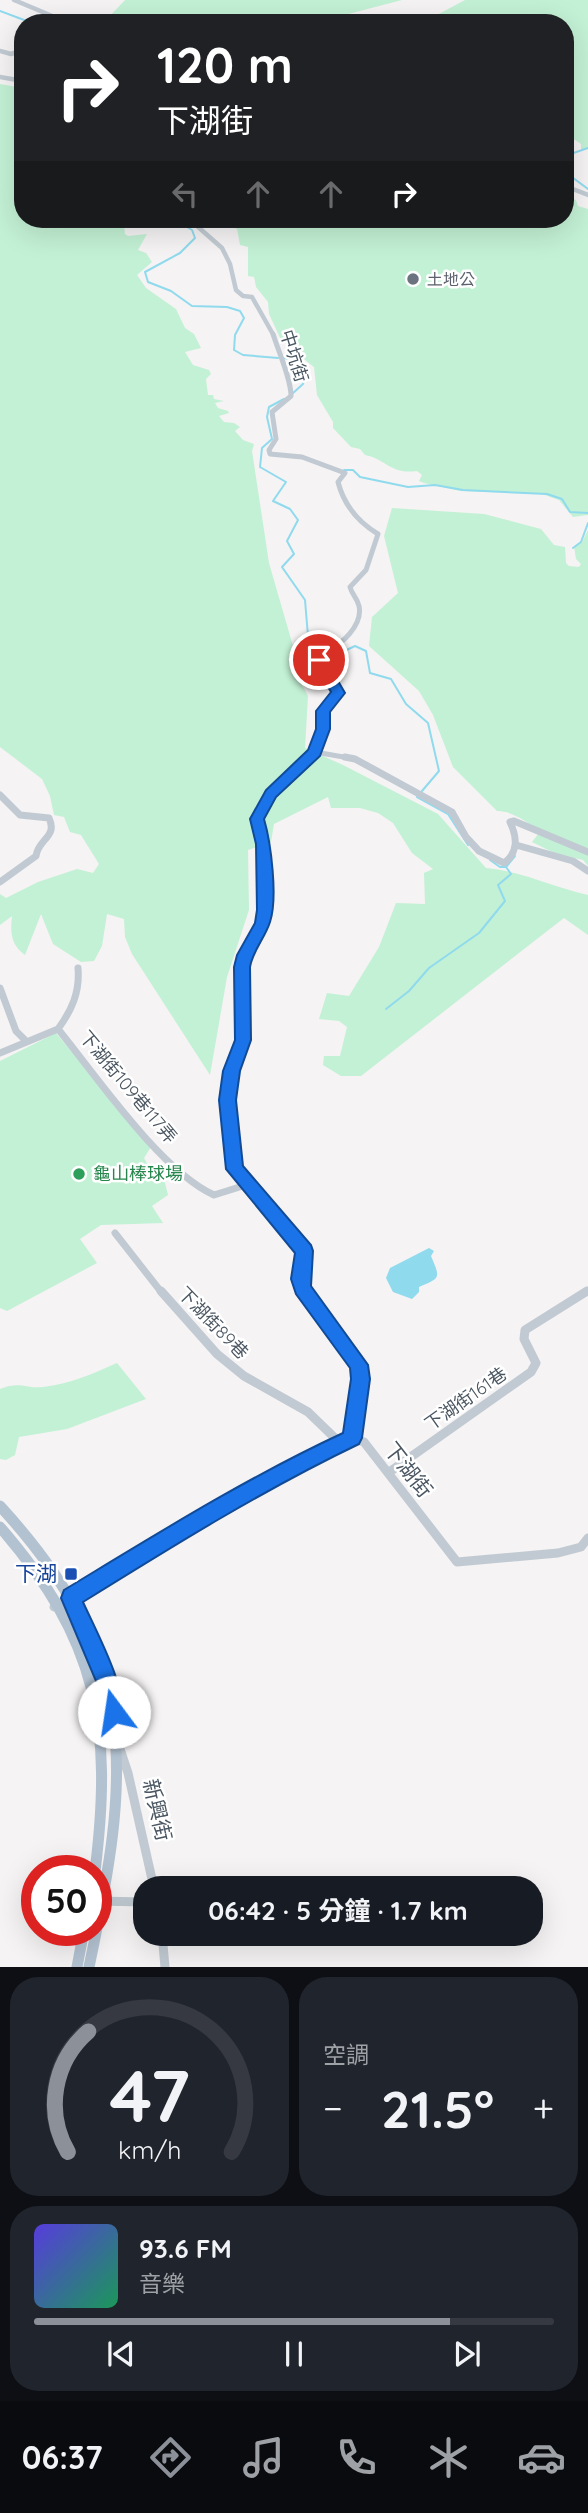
<!DOCTYPE html>
<html lang="zh-TW">
<head>
<meta charset="utf-8">
<style>
  body { margin:0; font-family:Quicksand,"Noto Sans TC",sans-serif; background:#20242c; color:#f1f3f6; height:100vh; display:flex; flex-direction:column; font-size:26px; white-space:nowrap }
  * { box-sizing:border-box; margin:0 }
  p { font-size:23px; color:#9ea1a6 }
  .icon { flex:none; width:38px; height:38px; fill:none; stroke:currentColor; stroke-width:2; stroke-linecap:round; stroke-linejoin:round }
  .map { position:relative; height:1967px; overflow:hidden }
  .drawer { display:flex; flex-direction:column; gap:10px; padding:10px; background:#0d0f14; flex:1 }
  .drawer>* { flex:none }
  .top-card { position:absolute; left:14px; top:14px; width:560px; height:214px; border-radius:28px; box-shadow:0 7px 28px #0002; background:#202124; color:#fff; overflow:hidden }
  .speed { position:absolute; left:21px; top:1855px; display:flex; gap:14px; font-size:35px; font-weight:700; text-align:center }
  .speed>* { display:grid; place-content:center; width:91px; height:91px; border-radius:50%; background:#171b24; box-shadow:0 7px 28px #0002; line-height:1 }
  .speed .limit { border:10px solid #d22; background:#fff; color:#111 }
  .pin { position:absolute; display:grid; place-items:center; width:60px; height:60px; color:#fff; margin:-30px; border:4px solid #fff; border-radius:50%; box-shadow:0 2px 7px #0007 }
  .me { position:absolute; width:77px; margin:-38px; rotate:346deg; stroke-linejoin:round; filter:drop-shadow(0 0 5px #0008) }
  .turn { display:flex; align-items:center; gap:24px; height:147px; padding:0 28px; font-size:32px }
  .turn .icon { width:91px; height:91px; stroke-width:2.5 }
  .turn b { display:block; font-size:49px; line-height:60px }
  .lanes { display:flex; align-items:center; height:66px; padding:0 28px; background:#0003; justify-content:center; gap:35px; direction:ltr }
  .lanes .off { opacity:.35 }
  .big { font-size:52px; font-weight:700; line-height:1.1 }
  .drawer .tile { flex:1; display:flex; flex-direction:column; justify-content:center; gap:10px; min-width:0; padding:0 24px; border-radius:28px; background:#20242c }
  .drawer .dial { align-items:center; gap:0 }
  .dial svg { height:182px; overflow:visible; fill:none; stroke:#363941; stroke-width:7; stroke-linecap:round; text-anchor:middle }
  .dial text { fill:#f1f3f6; stroke:none }
  .song { display:flex; align-items:center; gap:21px }
  .cover { width:84px; height:84px; border-radius:10px; background:linear-gradient(135deg,hsl(250 70% 55%),hsl(150 70% 35%)) }
  .played { height:7px; border-radius:4px; background:linear-gradient(90deg,#8c9099 80%,#363941 80%) }
  .keys { display:flex; justify-content:space-around; direction:ltr }
  .heat { display:flex; justify-content:space-between; align-items:center; font-size:38px; direction:ltr }
  .drawer .tiles { flex:1; display:grid; gap:10px; grid-template-columns:1fr 1fr }
  .tile:last-child { grid-column:span 2 }
  .trip { position:absolute; left:133px; top:1876px; width:410px; height:70px; border-radius:28px; background:#171b24; box-shadow:0 7px 28px #0002; font-weight:700; line-height:70px; text-align:center }
  .tabs { display:flex; height:112px; justify-content:space-around; align-items:center; background:#090b0e; color:#9ea1a6 }
  .tabs .icon { width:49px; height:49px }
  .tabs .selected { color:#8c9099 }
  .tabs b { font-size:32px; color:#f1f3f6 }
  .map>svg:first-child { display:block }
</style>
</head>
<body>
<div class="map">
<svg width="588" height="1967" viewBox="0 0 588 1967">
  <rect width="100%" height="100%" fill="#f5f3f3"/>
  <path fill="#c3f1d5" d="M 125,0 L 402,0 L 314,23 L 177,23 L 177,18 C 157,28 130,23 108,18 Z
    M 465,0 L 588,0 L 588,149 L 581,151 L 581,144 L 565,133 L 565,23 L 404,23 L 406,17 L 435,16 Z
    M 0,84 L 23,88 L 23,219 L 127,219 L 124,223 L 125,234 L 128,236 L 147,234 L 138,250 L 146,253 L 152,262 L 137,275 L 146,288 L 176,309 L 185,328 L 194,334 L 201,348 L 185,352 L 193,365 L 209,370 L 211,374 L 206,379 L 208,395 L 213,395 L 214,399 L 224,401 L 215,403 L 218,408 L 228,411 L 229,413 L 219,416 L 224,422 L 234,423 L 240,427 L 235,431 L 243,440 L 254,444 L 252,451 L 269,563 L 295,653 L 288,659 L 308,696 L 305,748 L 343,765 L 438,814 L 486,868 C 521,871 553,887 588,895 L 588,935 L 564,918 L 361,1076 L 341,1076 L 323,1065 L 324,1056 L 340,1056 L 347,1027 L 339,1021 L 319,1019 L 327,993 L 349,996 L 379,947 L 396,903 L 425,904 L 424,873 L 433,869 L 412,853 L 393,823 L 378,813 L 360,808 L 331,808 L 328,797 L 274,824 L 271,842 L 248,850 L 249,910 L 227,977 L 210,1075 L 132,954 L 125,937 L 124,919 L 107,914 L 102,946 L 94,961 L 81,962 L 53,944 L 41,914 L 25,955 C 11,945 10,933 12,916 L 0,925 L 0,894 L 6,898 L 38,882 L 77,869 L 93,873 L 99,864 L 81,835 L 70,832 L 64,817 L 54,815 L 50,796 L 42,779 L 0,747 Z
    M 565,197 L 576,200 L 578,206 L 588,209 L 588,515 L 573,517 L 559,500 L 542,494 L 460,491 L 424,483 L 419,481 L 422,475 L 417,471 C 391,475 384,458 365,455 L 360,449 L 351,447 L 333,428 L 333,422 L 317,395 L 314,367 C 302,359 294,346 282,342 L 269,314 L 268,302 L 256,287 L 254,277 L 248,276 L 248,247 L 240,245 L 237,229 L 231,227 L 235,221 L 241,219 L 565,219 Z
    M 392,508 L 484,514 L 541,529 L 554,545 L 565,547 L 566,563 L 569,566 L 579,567 L 581,564 L 576,559 L 574,546 L 582,542 L 588,530 L 588,866 L 583,860 L 554,853 L 532,842 L 539,833 C 531,823 510,810 497,811 L 453,767 L 433,715 L 419,691 L 369,646 L 372,617 L 398,593 L 384,536 Z
    M 56,1033 L 151,1147 L 144,1158 L 150,1169 L 164,1179 L 168,1195 L 152,1206 L 163,1223 L 101,1225 L 80,1239 L 97,1263 L 7,1311 L 0,1308 L 0,1061 Z
    M 117,1363 L 146,1399 L 67,1429 L 19,1437 L 15,1455 L 6,1460 L 0,1459 L 0,1389 C 21,1381 24,1389 43,1387 C 70,1384 92,1374 117,1363 Z"/>
  <path fill="#90daee" d="M 429,1248 L 434,1251 L 431,1256 C 441,1279 440,1278 419,1287 L 419,1292 L 412,1299 L 393,1292 L 386,1278 L 390,1268 Z"/>
  <g fill="none" stroke-linecap="round" stroke-linejoin="round">
    <path stroke="#90daee" stroke-width="2" d="M 0,11 L 32,23
      M 565,156 L 588,148
      M 565,172 L 588,189
      M 174,219 L 192,230 L 195,238 L 180,253 L 145,272 L 148,282 L 171,291 L 192,306 L 227,307 L 240,311 L 244,318 L 235,335 L 234,350 L 243,355 L 278,358
      M 284,358 L 301,361 L 306,367 L 303,384 L 292,394
      M 284,399 L 269,407 L 267,417 L 272,439 L 262,448 L 260,467 L 286,482 L 273,501 L 290,509 L 298,520 L 287,541 L 294,554 L 282,567 L 305,600 L 309,648 L 315,654 L 323,654
      M 344,470 L 353,470 L 360,477 L 408,487 L 435,485 L 463,490 L 547,494 L 562,499 L 570,512 L 588,513
      M 573,548 L 581,542 L 588,523
      M 329,654 L 338,654 L 355,646 L 366,651 L 370,673 L 391,679 L 406,704 L 428,723 L 439,771 L 422,791
      M 418,795 L 417,797 L 448,814 L 468,845
      M 490,860 L 500,867 L 506,867 L 515,856
      M 386,1009 L 409,991 L 429,968 L 479,933 L 505,901 L 498,885 L 511,874 L 506,867"/>
    <path stroke="#c1cad2" stroke-width="4.5" d="M 14,0 L 69,23
      M 0,51 L 11,54 L 23,50
      M 0,77 L 23,81
      M 565,186 L 588,195
      M 189,219 L 222,248 L 230,264 L 236,290 L 243,296 L 252,297 L 274,336"/>
    <path stroke="#c1cad2" stroke-width="5" d="M 273,334 C 279,353 291,379 291,396 L 272,412 L 276,439 L 269,450 L 270,454 L 302,457 L 345,473 L 338,482 C 344,505 358,522 378,534 L 366,570 L 350,587 C 352,595 357,597 359,606 C 364,629 334,648 319,660 L 339,693 L 323,711 C 323,729 321,746 308,759
      M 315,752 L 355,759"/>
    <path stroke="#c1cad2" stroke-width="7" d="M 345,757 L 355,759 L 452,812 L 466,837 L 479,851 L 504,863 C 519,852 517,837 510,822 L 514,821 L 588,852
      M 0,795 L 20,815 L 49,818 C 58,837 38,839 36,856 L 0,882
      M 516,845 L 573,861 L 588,871
      M 0,988 L 16,1031 L 26,1041
      M 58,1029 C 97,1077 160,1170 214,1195 L 246,1185
      M 58,1029 C 72,1010 80,992 78,968
      M 0,1053 L 58,1029
      M 115,1233 L 162,1293
      M 305,1293 L 302,1284 L 304,1251 L 265,1203 L 246,1185 L 235,1169 L 233,1154 L 228,1100 L 231,1071 L 243,1040 L 242,967 L 244,955 L 262,923 L 265,910 L 264,844 L 257,819 L 271,794 L 310,757
      M 584,1293 L 588,1291"/>
    <path stroke="#c1cad2" stroke-width="9" d="M 161,1291 L 217,1354 L 244,1376 L 308,1412 L 339,1442
      M 304,1291 L 359,1365 L 361,1379 L 352,1438
      M 388,1473 L 531,1372 L 536,1363 L 524,1339 L 525,1330 L 587,1291
      M 54,1607 C 152,1548 249,1488 352,1438 L 364,1442 L 457,1562 L 558,1553 L 581,1547 L 588,1538
      M 118,1743 L 128,1773 L 154,1888
      M 96,1901 L 145,1902
      M 162,1934 L 165,1967"/>
    <path stroke="#b3c2d1" stroke-width="11" d="M 0,1506 C 143,1662 130,1773 89,1967
      M 0,1527 C 98,1640 113,1726 95,1871
      M 77,1967 L 84,1930"/>
  </g>
  <path fill="#1a73e8" stroke="#114b97" stroke-width="2" d="M 319,655 L 324,657 L 345,693 L 330,712 L 330,729 L 320,756 L 276,797 L 264,819 C 271,843 278,898 270,922 C 265,938 253,950 250,967 L 251,1040 L 240,1071 L 236,1100 L 243,1166 L 311,1245 L 313,1251 L 311,1286 L 368,1365 L 370,1379 L 362,1438 L 359,1444 C 263,1490 173,1546 83,1602 C 94,1627 131,1695 121,1720 L 114,1723 L 106,1720 L 96,1681 L 61,1598 L 64,1590 C 155,1535 246,1478 343,1433 L 351,1379 L 350,1368 L 296,1294 L 291,1279 L 295,1253 L 226,1169 L 219,1100 L 223,1071 L 235,1040 L 234,967 L 237,955 L 255,923 L 257,910 L 256,844 L 250,819 L 266,790 L 308,750 L 316,729 L 316,711 L 331,692 L 312,660 Z"/>
  <circle fill="#6b7280" stroke="#fff" stroke-width="2.5" cx="413" cy="279" r="7"/>
  <circle fill="#2e9e5b" stroke="#fff" stroke-width="2.5" cx="79" cy="1174" r="7"/>
  <rect fill="#1a4fb4" stroke="#fff" stroke-width="2.5" x="64" y="1567" width="14" height="14" rx="3.5"/>
  <g text-anchor="middle" stroke-width="5" stroke-linejoin="round" paint-order="stroke">
    <g font-size="16" fill="#5b616d" stroke="#fff" text-anchor="start">
      <text x="427" y="285">土地公</text>
    </g>
    <g font-size="18" fill="#4a5661" stroke="#fff">
      <text transform="translate(294 356) rotate(73)" y="6">中坑街</text>
      <text transform="translate(128 1087) rotate(50)" y="6">下湖街109巷117弄</text>
      <text transform="translate(213 1323) rotate(46)" y="6">下湖街89巷</text>
      <text transform="translate(466 1399) rotate(-35)" y="6">下湖街161巷</text>
    </g>
    <g font-size="18" fill="#27864d" stroke="#fff" text-anchor="start">
      <text x="93" y="1180">龜山棒球場</text>
    </g>
    <g font-size="21" fill="#4a5661" stroke="#fff">
      <text transform="translate(408 1470) rotate(52)" y="7">下湖街</text>
      <text transform="translate(157 1810) rotate(77)" y="7">新興街</text>
    </g>
    <g font-size="21" fill="#164399" stroke="#fff" text-anchor="end">
      <text x="57" y="1581">下湖</text>
    </g>
  </g>
</svg>
<div class="speed"><div class="limit">50</div></div>
<div class="pin" style="left:319px;top:660px;background:#d93025"><svg class="icon" aria-label="arrive" viewBox="0 0 24 24"><path d="M6 21V4h12l-3 4 3 4H6"/></svg></div>
<svg class="me" style="left:114px;top:1712px" viewBox="-20 -20 40 40"><circle r="19" fill="#fff"/><path d="M0-13L10 11 0 6-10 11z" fill="#1a73e8"/></svg>
<div class="trip">06:42 · 5 分鐘 · 1.7 km</div>
<div class="top-card">
<div class="turn"><svg class="icon" aria-label="right" viewBox="0 0 24 24"><path d="M7 20v-9h11M14 6l5 5-5 5"/></svg><div><b>120 m</b>下湖街</div></div>
<div class="lanes"><svg class="icon off" aria-label="left" viewBox="0 0 24 24"><path d="M17 20v-9H6M10 6l-5 5 5 5"/></svg><svg class="icon off" aria-label="ahead" viewBox="0 0 24 24"><path d="M12 20V5M6 11l6-6 6 6"/></svg><svg class="icon off" aria-label="ahead" viewBox="0 0 24 24"><path d="M12 20V5M6 11l6-6 6 6"/></svg><svg class="icon" aria-label="right" viewBox="0 0 24 24"><path d="M7 20v-9h11M14 6l5 5-5 5"/></svg></div>
</div>
</div>
<section class="drawer">
<div class="tiles">
<div class="tile dial"><svg viewBox="0 0 100 80">
<path d="M14 69A42 42 0 1 1 86 69"/>
<path d="M14 69A42 42 0 0 1 23 16" stroke="#8c9099"/>
<text x="50" y="56" font-size="32" font-weight="700">47</text>
<text x="50" y="72" font-size="11">km/h</text>
</svg></div>
<div class="tile"><p>空調</p>
<div class="heat"><a>−</a><b class="big">21.5°</b><a>+</a></div>
</div>
<div class="tile">
<div class="song"><i class="cover"></i><div><b>93.6 FM</b><p>音樂</p></div></div>
<div class="played"></div>
<div class="keys"><svg class="icon" aria-label="previous" viewBox="0 0 24 24"><path d="M18 5L8 12l10 7zM5 5v14"/></svg><svg class="icon" aria-label="pause" viewBox="0 0 24 24"><path d="M8 5v14M16 5v14"/></svg><svg class="icon" aria-label="next" viewBox="0 0 24 24"><path d="M6 5l10 7-10 7zM19 5v14"/></svg></div>
</div>
</div>
</section>
<nav class="tabs">
<b>06:37</b>
<svg class="icon selected" aria-label="directions" viewBox="0 0 24 24"><path d="M12 3l9 9-9 9-9-9zM9 14v-3h6M13 9l2 2-2 2"/></svg>
<svg class="icon" aria-label="music" viewBox="0 0 24 24"><path d="M9 18V5l10-2v13"/><circle cx="6" cy="18" r="3"/><circle cx="16" cy="16" r="3"/></svg>
<svg class="icon" aria-label="phone" viewBox="0 0 24 24"><path d="M5 4h4l2 5-3 2q2 4 5 5l2-3 5 2v4C11 20 4 13 5 4z"/></svg>
<svg class="icon" aria-label="climate" viewBox="0 0 24 24"><path d="M12 3v18M4 7l16 10M4 17L20 7"/></svg>
<svg class="icon" aria-label="car" viewBox="0 0 24 24"><path d="M5 17H2v-5l4-1 3-4h7l3 4 3 1v5h-3M9 17h6M6 11h13"/><circle cx="7" cy="17" r="2"/><circle cx="17" cy="17" r="2"/></svg>
</nav>
</body>
</html>
